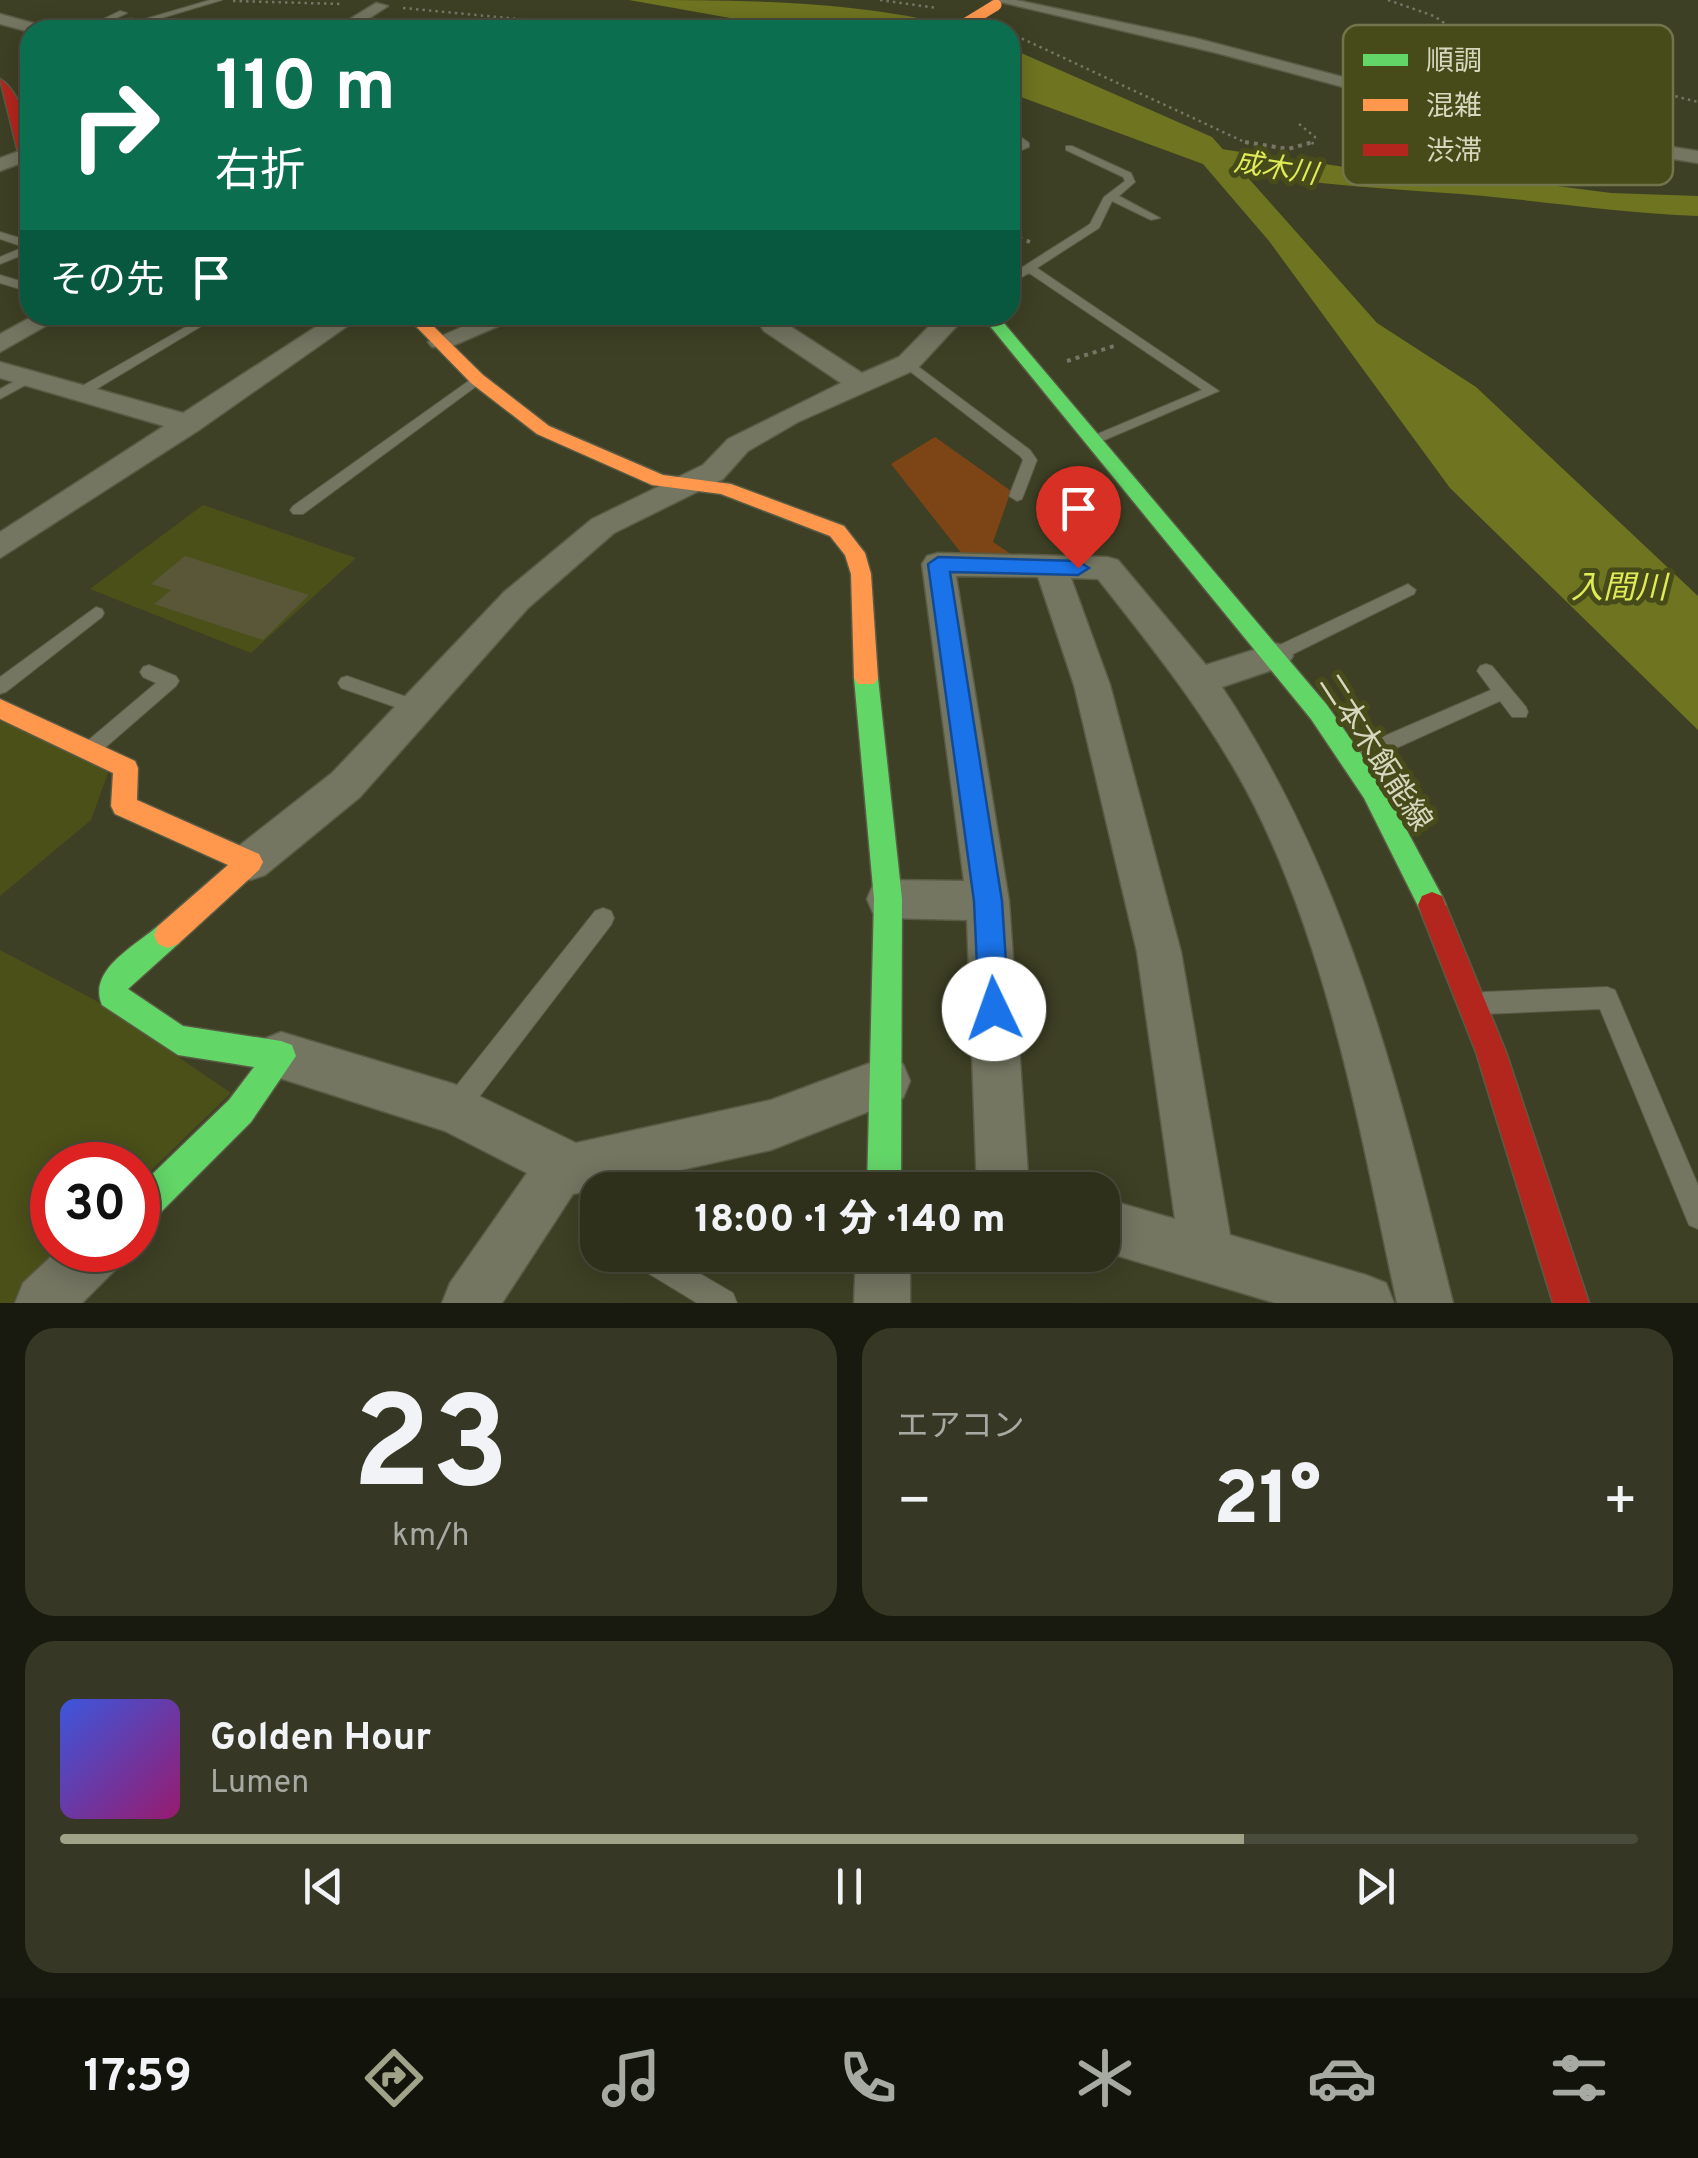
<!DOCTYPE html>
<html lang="ja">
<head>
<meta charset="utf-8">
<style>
  body { margin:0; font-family:Overpass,"Noto Sans JP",sans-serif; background:#363825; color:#f1f3f6; height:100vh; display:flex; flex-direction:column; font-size:38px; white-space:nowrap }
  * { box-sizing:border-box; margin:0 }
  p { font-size:32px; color:#a7a9a3 }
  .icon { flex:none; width:55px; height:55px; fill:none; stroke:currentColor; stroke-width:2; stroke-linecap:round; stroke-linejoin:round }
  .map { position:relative; height:1303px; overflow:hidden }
  .panel { display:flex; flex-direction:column; gap:25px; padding:25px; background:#191a0f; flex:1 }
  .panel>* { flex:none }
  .guide { position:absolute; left:20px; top:20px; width:1000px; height:305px; border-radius:30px; box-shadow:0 5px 25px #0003,0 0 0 2px #494b3b; background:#0b6e4f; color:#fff; overflow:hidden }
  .speed { position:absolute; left:30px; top:1142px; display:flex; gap:20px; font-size:50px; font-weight:700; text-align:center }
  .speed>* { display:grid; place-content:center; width:130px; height:130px; border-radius:50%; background:#2e301c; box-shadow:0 5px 25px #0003,0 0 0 2px #494b3b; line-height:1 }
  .speed .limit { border:15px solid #d22; background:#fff; color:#111 }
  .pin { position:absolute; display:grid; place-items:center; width:85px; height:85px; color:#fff; margin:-102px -42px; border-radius:50% 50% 50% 0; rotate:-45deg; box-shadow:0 0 10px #0007 }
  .pin .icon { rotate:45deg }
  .me { position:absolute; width:110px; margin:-55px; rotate:357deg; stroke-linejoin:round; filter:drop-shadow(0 0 8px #0008) }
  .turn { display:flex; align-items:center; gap:35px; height:210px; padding:0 30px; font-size:45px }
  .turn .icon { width:130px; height:130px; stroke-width:2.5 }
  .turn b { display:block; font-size:70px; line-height:85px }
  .then { display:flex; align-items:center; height:95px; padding:0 30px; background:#0003; gap:20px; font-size:38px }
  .big { font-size:75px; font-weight:800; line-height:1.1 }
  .panel .widget { flex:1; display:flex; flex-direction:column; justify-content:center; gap:15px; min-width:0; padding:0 35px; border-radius:30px; background:#363825 }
  .panel .dial { align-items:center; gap:0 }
  .dial b { font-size:130px; line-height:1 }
  .song { display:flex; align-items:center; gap:30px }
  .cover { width:120px; height:120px; border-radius:15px; background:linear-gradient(135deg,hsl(230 70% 55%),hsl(320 70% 35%)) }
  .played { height:10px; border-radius:5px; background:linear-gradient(90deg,#a0a388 75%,#494b3b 75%) }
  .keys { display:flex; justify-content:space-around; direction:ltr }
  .heat { display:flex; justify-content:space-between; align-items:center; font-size:55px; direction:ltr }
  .panel .tiles { flex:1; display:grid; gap:25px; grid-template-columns:1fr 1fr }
  .widget:last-child { grid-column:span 2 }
  .trip { position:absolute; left:580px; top:1172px; width:540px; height:100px; border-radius:30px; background:#2e301c; box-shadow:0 5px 25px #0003,0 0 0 2px #494b3b; font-weight:800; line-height:100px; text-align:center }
  .tabs { display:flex; height:160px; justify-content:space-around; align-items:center; background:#12130b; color:#a7a9a3 }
  .tabs .icon { width:70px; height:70px }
  .tabs .active { color:#a0a388 }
  .tabs b { font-size:45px; color:#f1f3f6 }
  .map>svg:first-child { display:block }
</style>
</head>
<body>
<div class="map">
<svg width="1698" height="1303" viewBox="0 0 1698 1303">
  <rect width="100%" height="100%" fill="#3e4025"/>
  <path fill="#4b5019" d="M 203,505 L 356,558 L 251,653 L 90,589 Z
    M 0,716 L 109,770 L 91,820 L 0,896 Z
    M 0,950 L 93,999 L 231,1093 L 138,1183 L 138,1165 L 52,1165 L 52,1250 L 68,1250 L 13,1303 L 0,1303 Z"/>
  <path fill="#7d4515" d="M 935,437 L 1011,491 L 993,542 L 1018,559 L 966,559 L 891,464 Z"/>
  <path fill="#6e7420" d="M 629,0 C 740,0 864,0 968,30 L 798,30 Z
    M 1010,48 L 1212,137 L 1377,323 L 1476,387 L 1698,596 L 1698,730 L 1450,488 L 1269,241 L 1203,164 L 1010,93 Z"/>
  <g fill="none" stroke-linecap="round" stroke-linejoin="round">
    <path fill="#6e7420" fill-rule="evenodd" d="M 1214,148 L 1345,167 L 1488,177 L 1611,193 L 1698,196 L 1698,216 C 1626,213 1556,203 1484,196 C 1391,188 1295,186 1203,164 L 1199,157 Z"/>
  </g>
  <path fill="#5a5738" d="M 185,556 L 309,595 L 263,640 L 154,604 L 171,590 L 151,584 Z"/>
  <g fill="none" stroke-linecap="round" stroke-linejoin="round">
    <g stroke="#595b44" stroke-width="2">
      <path id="lane" d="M 210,0 L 222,0 L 135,26 L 128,24 Z
        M 120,11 L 127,13 L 98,27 L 91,25 Z
        M 1010,129 L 1029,143 L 1029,147 L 1010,155 L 1010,148 L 1019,144 L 1010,137 Z
        M 1066,146 L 1072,146 L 1131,173 L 1135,182 L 1119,196 L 1160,218 L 1151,220 L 1112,201 L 1099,228 L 1037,268 L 1219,391 L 1093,445 L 1088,444 L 1088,438 L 1202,390 L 1029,273 L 1010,284 L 1010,275 L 1090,224 L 1104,197 L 1125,181 L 1123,177 L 1066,150 Z
        M 0,232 L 30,241 L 30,252 L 0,264 L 0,257 L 24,247 L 0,239 Z
        M 0,275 L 30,284 L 30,292 L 0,283 Z
        M 164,315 L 183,315 L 205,324 L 85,396 L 75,396 L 75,390 L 189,325 Z
        M 908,359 L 1030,450 L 1037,460 L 1022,499 L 1017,501 L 1009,496 L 1023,460 L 1020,456 L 903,366 L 901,363 Z
        M 28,374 L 33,375 L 33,381 L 0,399 L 0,389 Z
        M 477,375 L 484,379 L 482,382 L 303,514 L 293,514 L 290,510 L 293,506 Z
        M 1408,584 L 1416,590 L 1414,594 L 1281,660 L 1269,660 L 1266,655 L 1269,650 Z
        M 96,607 L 102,609 L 104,613 L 102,617 L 6,692 L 0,694 L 0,677 Z
        M 1486,664 L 1492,666 L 1526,707 L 1528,712 L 1526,717 L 1512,717 L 1500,701 L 1359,765 L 1352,767 L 1345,765 L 1342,759 L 1345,753 L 1491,690 L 1477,671 L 1480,666 Z
        M 149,665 L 176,676 L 179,681 L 176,686 L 99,753 L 92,756 L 85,753 L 83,748 L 85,743 L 156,683 L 143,677 L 140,672 L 143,667 Z
        M 347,676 L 424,703 L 427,708 L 424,713 L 418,715 L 341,688 L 338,683 L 341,678 Z
        M 603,908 L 611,911 L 614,918 L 611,925 L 463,1118 L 454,1121 L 445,1118 L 442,1109 L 445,1100 L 595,911 Z
        M 1607,987 L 1615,990 L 1698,1185 L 1698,1229 L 1689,1225 L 1600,1009 L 1484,1014 L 1476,1011 L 1473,1003 L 1476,995 L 1484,992 Z
        M 629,1255 L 668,1255 L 733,1293 L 737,1303 L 697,1303 L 633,1264 Z"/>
    </g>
    <g stroke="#595b44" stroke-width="3">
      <path id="street" d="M 992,0 L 1016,0 L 1195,38 L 1517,123 L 1698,151 L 1698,163 L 1517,134 L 1217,53 Z
        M 376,3 L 388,6 L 351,30 L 332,30 Z
        M 0,14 L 44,26 L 132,19 L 182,30 L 30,32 L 0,24 Z
        M 22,150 L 29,152 L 29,160 L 0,171 L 0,158 Z
        M 35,315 L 65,315 L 0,352 L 0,334 Z
        M 334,315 L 363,315 L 199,430 L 0,558 L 0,532 L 164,426 L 0,378 L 0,362 L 183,413 Z
        M 489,315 L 524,315 L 450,347 L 432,347 L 428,342 Z
        M 760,315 L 784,315 L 782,321 L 862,373 L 899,357 L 940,315 L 967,315 L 917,369 L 798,422 L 748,451 L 723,479 L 614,533 L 528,608 L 360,797 L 265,875 L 250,880 L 235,875 L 229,862 L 235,849 L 332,773 L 504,592 L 592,519 L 703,465 L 728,439 L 841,383 L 764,331 L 757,321 Z
        M 938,553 L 1107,557 L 1118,560 L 1206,665 L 1275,643 L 1287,647 L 1293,656 L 1287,665 L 1222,687 C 1347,875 1399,1087 1453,1303 L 1397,1303 C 1361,1136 1331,959 1254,805 C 1212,722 1155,651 1098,579 L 1071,578 L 1110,685 L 1181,952 L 1230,1235 L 1366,1275 L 1386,1283 L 1394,1303 L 1275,1303 L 1102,1251 L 1102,1198 L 1175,1219 L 1137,952 L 1074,685 L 1038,577 L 956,576 L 1009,901 L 1029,1190 L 977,1190 L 967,920 L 888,918 L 873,913 L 867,899 L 873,885 L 888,880 L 964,881 L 922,564 L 927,556 Z
        M 281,1032 L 454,1084 L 576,1143 L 771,1100 L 886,1057 L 903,1064 L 910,1081 L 903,1098 L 771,1150 L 573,1194 L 502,1303 L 442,1303 L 450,1283 L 527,1173 L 445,1131 L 264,1073 L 257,1056 L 264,1039 Z
        M 58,1250 L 124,1250 L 116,1269 L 82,1303 L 15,1303 L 23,1283 Z
        M 856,1255 L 910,1255 L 910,1303 L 854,1303 Z"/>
    </g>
    <g stroke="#595b44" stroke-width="3">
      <path id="fast" d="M 981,315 L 997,315 L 1327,705 L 1382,784 L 1442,896 L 1446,905 L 1442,914 L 1432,918 L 1422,914 L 1364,798 L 1311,719 Z
        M 866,669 L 874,672 L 878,678 L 902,899 L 901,1190 L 867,1190 L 874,899 L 854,678 L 858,672 Z
        M 168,922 L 178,926 L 182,935 L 178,944 L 128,989 L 183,1026 L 281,1041 L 292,1045 L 296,1056 L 251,1122 L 150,1223 L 138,1228 L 138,1188 L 229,1100 L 254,1067 L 178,1055 L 102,1005 C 87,970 135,946 158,926 Z"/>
    </g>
    <g stroke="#595b44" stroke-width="3">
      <path id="slow" d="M 405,315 L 422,315 L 483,375 L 549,426 L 663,475 L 731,484 L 844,526 L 865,553 L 871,574 L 878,678 L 874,684 L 858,684 L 854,678 L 851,574 L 845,555 L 830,536 L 721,494 L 652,485 L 537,434 L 471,383 Z
        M 0,699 L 135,761 L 138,768 L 137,800 L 259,854 L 263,862 L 259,870 L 178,944 L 168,948 L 158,944 L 154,935 L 158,926 L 228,865 L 115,814 L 111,806 L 113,773 L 0,719 Z"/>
    </g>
    <g stroke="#595b44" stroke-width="3">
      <path id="jam" d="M 0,79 C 24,94 30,139 30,166 L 18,152 Z
        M 1432,892 L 1442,896 L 1506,1052 L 1589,1303 L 1553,1303 L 1476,1052 L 1418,905 L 1422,896 Z"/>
    </g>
    <path stroke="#757666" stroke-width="2.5" stroke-dasharray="2.5 4" stroke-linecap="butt" d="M 880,0 L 937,8
      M 1388,0 L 1434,16 L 1478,46 L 1698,102
      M 233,1 L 342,4
      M 403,8 L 634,30
      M 1010,33 L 1251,145
      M 1299,124 L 1315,137 L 1312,145"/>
    <path stroke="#757666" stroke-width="4" stroke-dasharray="4 5" stroke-linecap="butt" d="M 1245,142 L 1288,149 L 1313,142
      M 1010,234 L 1030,242
      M 1067,361 L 1114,346"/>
    <use href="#lane" fill="#747662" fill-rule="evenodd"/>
    <use href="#street" fill="#747662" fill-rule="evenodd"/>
    <use href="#fast" fill="#63d668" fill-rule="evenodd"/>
    <use href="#slow" fill="#ff974d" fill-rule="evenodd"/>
    <use href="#jam" fill="#b3261e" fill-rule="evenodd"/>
    <g stroke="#595b44" stroke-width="12" stroke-linecap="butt">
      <path id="slow-bridge" d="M 955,30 L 996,5"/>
    </g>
    <use href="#slow-bridge" stroke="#ff974d" stroke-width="11"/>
  </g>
  <path fill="#1a73e8" stroke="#114b97" stroke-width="2.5" d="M 938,557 L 1078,561 L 1089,568 L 1078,575 L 950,572 L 1002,901 L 1009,1009 L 1004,1020 L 994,1024 L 983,1020 L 979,1009 L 974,901 L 928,564 Z"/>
  <g text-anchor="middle" stroke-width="10" stroke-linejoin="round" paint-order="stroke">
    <g font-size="28" font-style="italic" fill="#e0eb57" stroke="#474b1a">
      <text transform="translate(1276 167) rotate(9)" y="10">成木川</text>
    </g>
    <g font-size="30" fill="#d5d8be" stroke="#474b1a">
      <text transform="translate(1376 752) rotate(57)" y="10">二本木飯能線</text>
    </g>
    <g font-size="32" font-style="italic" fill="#e0eb57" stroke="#474b1a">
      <text x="1619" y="598">入間川</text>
    </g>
  </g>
  <rect x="1343" y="25" width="330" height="160" rx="15" fill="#474b1a" stroke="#72754b" stroke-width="2.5"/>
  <rect x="1363" y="54" width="45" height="12" fill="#63d668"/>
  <rect x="1363" y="99" width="45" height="12" fill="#ff974d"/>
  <rect x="1363" y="144" width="45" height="12" fill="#b3261e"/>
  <g font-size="28" fill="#d5d8be">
    <text x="1426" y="70">順調</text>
    <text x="1426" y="115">混雑</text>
    <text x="1426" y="160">渋滞</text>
  </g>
</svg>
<div class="speed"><div class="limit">30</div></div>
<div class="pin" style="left:1078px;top:568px;background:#d93025"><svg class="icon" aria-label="arrive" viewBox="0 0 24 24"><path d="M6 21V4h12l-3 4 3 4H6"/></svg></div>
<svg class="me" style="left:994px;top:1009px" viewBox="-20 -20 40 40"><circle r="19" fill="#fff"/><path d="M0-13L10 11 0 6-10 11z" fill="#1a73e8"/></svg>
<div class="trip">18:00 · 1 分 · 140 m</div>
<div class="guide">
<div class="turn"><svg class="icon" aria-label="right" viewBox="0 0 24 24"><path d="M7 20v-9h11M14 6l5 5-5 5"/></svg><div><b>110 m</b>右折</div></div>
<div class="then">その先<svg class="icon" aria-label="arrive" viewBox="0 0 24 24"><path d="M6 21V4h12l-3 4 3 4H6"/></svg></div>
</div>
</div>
<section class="panel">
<div class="tiles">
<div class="widget dial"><b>23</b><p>km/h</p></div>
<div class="widget"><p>エアコン</p>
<div class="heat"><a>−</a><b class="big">21°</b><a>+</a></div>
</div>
<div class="widget">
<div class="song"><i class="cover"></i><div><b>Golden Hour</b><p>Lumen</p></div></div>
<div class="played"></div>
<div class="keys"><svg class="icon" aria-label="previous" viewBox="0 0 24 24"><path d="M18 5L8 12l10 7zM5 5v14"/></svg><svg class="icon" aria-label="pause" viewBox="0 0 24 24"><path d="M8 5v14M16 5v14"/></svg><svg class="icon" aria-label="next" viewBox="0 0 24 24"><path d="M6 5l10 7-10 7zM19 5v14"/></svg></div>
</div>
</div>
</section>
<nav class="tabs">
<b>17:59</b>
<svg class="icon active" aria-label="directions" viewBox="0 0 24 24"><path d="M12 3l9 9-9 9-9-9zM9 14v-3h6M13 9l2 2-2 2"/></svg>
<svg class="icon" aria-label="music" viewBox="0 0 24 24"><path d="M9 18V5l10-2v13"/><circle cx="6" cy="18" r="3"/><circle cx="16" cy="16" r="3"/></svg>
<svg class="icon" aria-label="phone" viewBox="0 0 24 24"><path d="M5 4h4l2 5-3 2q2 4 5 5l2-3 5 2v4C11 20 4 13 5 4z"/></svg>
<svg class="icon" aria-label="climate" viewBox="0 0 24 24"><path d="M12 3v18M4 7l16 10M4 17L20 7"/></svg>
<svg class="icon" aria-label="car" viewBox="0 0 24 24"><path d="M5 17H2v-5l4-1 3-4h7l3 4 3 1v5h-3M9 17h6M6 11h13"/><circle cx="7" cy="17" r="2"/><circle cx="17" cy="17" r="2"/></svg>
<svg class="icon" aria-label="filters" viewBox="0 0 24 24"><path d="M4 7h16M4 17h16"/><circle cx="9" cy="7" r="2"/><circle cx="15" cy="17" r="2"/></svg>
</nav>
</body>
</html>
